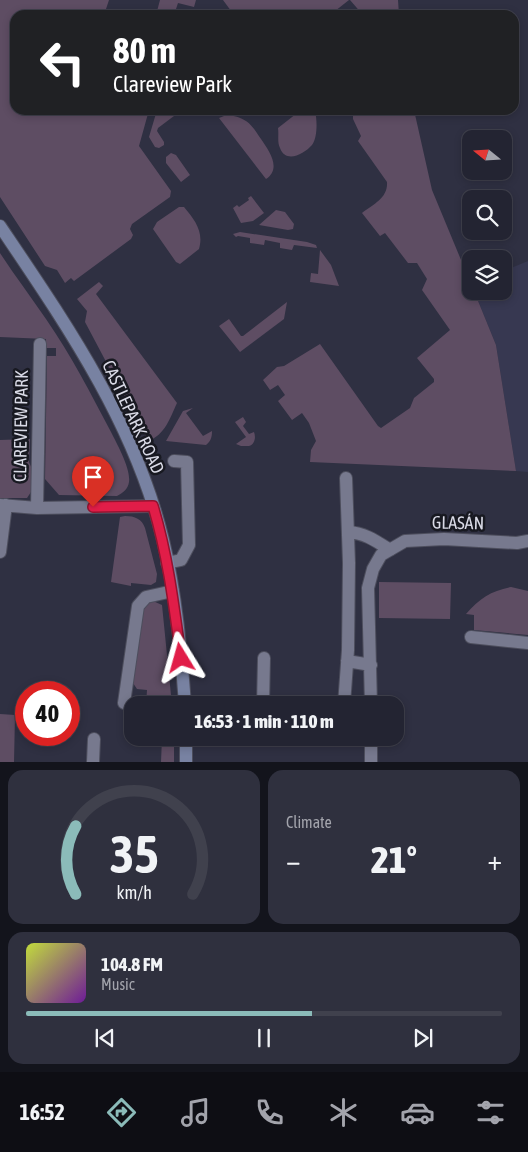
<!DOCTYPE html>
<html lang="en">
<head>
<meta charset="utf-8">
<style>
  body { margin:0; font-family:"Asap Condensed",sans-serif; background:#2f303e; color:#f1f3f6; height:100vh; display:flex; flex-direction:column; font-size:19px; white-space:nowrap }
  * { box-sizing:border-box; margin:0 }
  p { font-size:16px; color:#a3a4ac }
  .icon { flex:none; width:28px; height:28px; fill:none; stroke:currentColor; stroke-width:2; stroke-linecap:round; stroke-linejoin:round }
  .map { position:relative; height:762px; overflow:hidden }
  .drawer { display:flex; flex-direction:column; gap:8px; padding:8px; background:#13141c; flex:1 }
  .drawer>* { flex:none }
  .top-card { position:absolute; left:10px; top:10px; width:509px; height:105px; border-radius:15px; box-shadow:0 2px 8px #0003,0 0 0 1px #40414d; background:#202124; color:#fff; overflow:hidden }
  .needle { width:32px; rotate:288deg }
  .buttons { position:absolute; left:462px; top:130px; display:grid; gap:10px }
  .buttons a { display:grid; place-items:center; width:50px; height:50px; border-radius:10px; background:#232432; box-shadow:0 2px 8px #0003,0 0 0 1px #40414d; font-size:25px }
  .speed { position:absolute; left:15px; top:681px; display:flex; gap:10px; font-size:25px; font-weight:700; text-align:center }
  .speed>* { display:grid; place-content:center; width:65px; height:65px; border-radius:50%; background:#232432; box-shadow:0 2px 8px #0003,0 0 0 1px #40414d; line-height:1 }
  .speed .limit { border:8px solid #d22; background:#fff; color:#111 }
  .pin { position:absolute; display:grid; place-items:center; width:42px; height:42px; color:#fff; margin:-51px -21px; border-radius:50% 50% 50% 0; rotate:-45deg; box-shadow:0 0 5px #0007 }
  .pin .icon { rotate:45deg }
  .me { position:absolute; width:55px; margin:-28px; rotate:352deg; stroke-linejoin:round; filter:drop-shadow(0 0 4px #0008) }
  .turn { display:flex; align-items:center; gap:18px; height:105px; padding:0 20px; font-size:22px }
  .turn .icon { width:65px; height:65px; stroke-width:2.5 }
  .turn b { display:block; font-size:35px; line-height:42px }
  .big { font-size:38px; font-weight:800; line-height:1.1 }
  .drawer .card { flex:1; display:flex; flex-direction:column; justify-content:center; gap:8px; min-width:0; padding:0 18px; border-radius:15px; background:#2f303e }
  .drawer .dial { align-items:center; gap:0 }
  .dial svg { height:130px; overflow:visible; fill:none; stroke:#40414d; stroke-width:7; stroke-linecap:round; text-anchor:middle }
  .dial text { fill:#f1f3f6; stroke:none }
  .song { display:flex; align-items:center; gap:15px }
  .cover { width:60px; height:60px; border-radius:8px; background:linear-gradient(135deg,hsl(70 70% 55%),hsl(280 70% 35%)) }
  .played { height:5px; border-radius:2px; background:linear-gradient(90deg,#8bbbb9 60%,#40414d 60%) }
  .keys { display:flex; justify-content:space-around; direction:ltr }
  .heat { display:flex; justify-content:space-between; align-items:center; font-size:28px; direction:ltr }
  .drawer .tiles { flex:1; display:grid; gap:8px; grid-template-columns:1fr 1fr }
  .card:last-child { grid-column:span 2 }
  .trip { position:absolute; left:124px; top:696px; width:280px; height:50px; border-radius:15px; background:#232432; box-shadow:0 2px 8px #0003,0 0 0 1px #40414d; font-weight:800; line-height:50px; text-align:center }
  .dock { display:flex; height:80px; justify-content:space-around; align-items:center; background:#0e0e14; color:#a3a4ac }
  .dock .icon { width:35px; height:35px }
  .dock .current { color:#8bbbb9 }
  .dock b { font-size:22px; color:#f1f3f6 }
  .map>svg:first-child { display:block }
</style>
</head>
<body>
<div class="map">
<svg width="528" height="762" viewBox="0 0 528 762">
  <rect width="100%" height="100%" fill="#2f3042"/>
  <path fill="#373851" d="M 528,261 L 528,472 L 516,471 L 496,345 L 474,291 L 504,291 L 504,271 Z"/>
  <path fill="#5e4d63" d="M 0,0 L 109,0 L 104,15 L 99,14 L 98,15 L 15,15 L 15,110 L 149,110 L 139,146 L 171,191 L 170,197 L 132,224 L 130,229 L 133,235 L 131,239 L 74,281 L 71,278 L 65,283 L 57,270 L 45,266 L 0,197 Z
    M 160,0 L 196,0 L 194,7 L 178,3 L 174,15 L 156,15 Z
    M 223,0 L 349,0 L 330,15 L 234,15 Z
    M 350,0 L 398,0 L 399,15 L 363,15 Z
    M 157,110 L 182,110 L 158,128 L 157,131 L 164,142 L 164,145 L 159,148 L 155,147 L 149,137 Z
    M 301,110 L 315,110 C 317,119 318,137 312,145 C 304,154 286,164 280,148 C 277,142 279,135 278,128 Z
    M 353,110 L 414,110 L 432,190 L 471,284 L 471,291 L 474,291 L 496,345 L 516,471 L 310,462 L 311,450 L 316,441 L 309,423 L 302,413 L 292,420 L 278,401 L 285,395 L 278,385 L 270,390 L 263,380 L 277,367 L 284,366 L 320,344 L 378,426 L 381,428 L 410,408 L 414,398 L 434,382 L 434,379 L 417,358 L 450,330 L 422,290 L 427,279 L 417,263 L 408,263 L 385,233 L 380,236 L 362,213 C 374,204 388,198 387,182 L 358,141 L 361,136 L 353,119 Z
    M 224,116 C 232,115 239,116 246,121 C 252,125 257,133 261,139 C 269,151 282,168 266,179 L 219,118 Z
    M 171,153 L 176,155 L 190,175 L 181,182 L 166,163 L 166,157 Z
    M 251,196 L 264,213 L 253,221 L 241,223 L 233,208 L 237,205 L 239,207 L 249,200 L 248,198 Z
    M 179,207 L 184,207 C 195,220 204,232 199,249 L 180,264 L 176,262 L 153,229 L 157,222 Z
    M 276,210 L 285,212 L 294,224 L 293,229 L 288,230 L 259,225 Z
    M 240,232 L 307,242 L 316,245 L 317,248 L 294,245 L 292,250 L 280,248 L 280,243 L 265,240 L 264,245 L 250,243 L 250,238 L 238,236 L 236,237 L 233,234 Z
    M 320,250 L 331,265 L 339,286 L 310,282 L 311,273 L 318,274 Z
    M 0,253 C 15,276 31,297 46,319 C 71,355 91,394 111,432 C 117,444 131,469 129,482 C 128,489 123,493 117,496 L 59,495 L 45,479 L 47,356 L 56,356 L 56,348 L 46,348 L 46,339 L 0,337 Z
    M 99,282 L 103,286 L 96,294 L 177,403 C 170,418 165,435 148,441 L 85,322 L 87,311 L 77,299 Z
    M 287,302 L 284,319 L 240,352 L 219,326 L 229,319 L 241,336 L 243,336 Z
    M 193,408 L 186,413 L 203,436 L 212,431 C 212,437 211,441 206,445 L 166,441 L 183,411 Z
    M 243,417 L 246,422 L 243,426 L 249,434 L 254,432 C 256,437 255,444 249,446 L 241,446 L 236,444 L 246,437 L 235,422 Z
    M 30,439 L 29,462 L 32,469 L 31,492 L 27,498 L 0,498 L 0,440 Z
    M 125,516 C 135,516 142,519 145,528 L 157,574 L 156,582 L 151,585 L 131,583 L 131,586 L 111,582 L 120,517 Z
    M 379,582 L 451,583 L 450,619 L 379,618 Z
    M 511,587 L 528,591 L 528,635 L 474,630 L 474,615 L 466,614 C 480,598 491,591 511,587 Z
    M 153,601 L 162,605 L 172,705 L 146,705 L 147,690 L 137,689 L 133,683 L 142,612 L 148,603 Z
    M 0,714 L 15,715 L 14,762 L 0,762 Z
    M 162,738 L 174,738 L 174,762 L 161,762 Z"/>
  <g fill="none" stroke-linecap="round" stroke-linejoin="round">
    <g stroke="#4d4e5d" stroke-width="14">
      <path id="street" d="M 0,505 L 37,508 L 153,506
        M 37,508 L 40,344
        M 348,532 C 365,533 376,541 390,550
        M 0,552 L 6,505
        M 167,563 L 181,560 L 189,545 L 187,462 L 174,461
        M 471,637 L 528,643
        M 347,661 L 371,665
        M 124,703 L 138,606 L 146,597 L 173,591
        M 263,705 L 264,658
        M 344,705 L 348,650 L 349,563 L 346,478
        M 371,705 L 368,588 L 373,569 L 381,555 L 405,541 L 444,539 L 517,543 L 528,541
        M 93,762 L 94,739
        M 371,762 L 371,738"/>
    </g>
    <g stroke="#4d4e5d" stroke-width="14">
      <path id="secondary" d="M 0,226 C 66,324 135,423 163,540 C 176,594 181,650 185,705
        M 186,762 L 186,738"/>
    </g>
    <use href="#street" stroke="#77798e" stroke-width="12"/>
    <use href="#secondary" stroke="#7882a2" stroke-width="12"/>
  </g>
  <g fill="none" stroke-linecap="round" stroke-linejoin="round">
    <g stroke="#92132f" stroke-width="12">
      <path id="route" d="M 93,507 L 153,506 C 168,556 174,606 181,658"/>
    </g>
    <use href="#route" stroke="#e11d48" stroke-width="9"/>
  </g>
  <g text-anchor="middle" stroke-width="5" stroke-linejoin="round" paint-order="stroke">
    <g font-size="18" fill="#d9dae6" stroke="#181921">
      <text transform="translate(133 417) rotate(65)" y="6">CASTLEPARK ROAD</text>
      <text transform="translate(21 426) rotate(-89)" y="6">CLAREVIEW PARK</text>
      <text transform="translate(458 523) rotate(1)" y="6">GLASÁN</text>
    </g>
  </g>
</svg>
<div class="buttons">
<a><svg class="needle" viewBox="-14 -14 28 28"><path d="M0-13l5 13h-10z" fill="#e53935"/><path d="M0 13l5-13h-10z" fill="#a3a4ac"/></svg></a>
<a><svg class="icon" aria-label="search" viewBox="0 0 24 24"><circle cx="10" cy="10" r="6"/><path d="M15 15l6 6"/></svg></a>
<a><svg class="icon" aria-label="layers" viewBox="0 0 24 24"><path d="M12 4l9 5-9 5-9-5zM3 14l9 5 9-5"/></svg></a>
</div>
<div class="speed"><div class="limit">40</div></div>
<div class="pin" style="left:93px;top:507px;background:#d93025"><svg class="icon" aria-label="arrive" viewBox="0 0 24 24"><path d="M6 21V4h12l-3 4 3 4H6"/></svg></div>
<svg class="me" style="left:181px;top:658px" viewBox="-20 -20 40 40"><path d="M0-17L14 15 0 8-14 15z" fill="#e11d48" stroke="#fff" stroke-width="4"/></svg>
<div class="trip">16:53 · 1 min · 110 m</div>
<div class="top-card">
<div class="turn"><svg class="icon" aria-label="left" viewBox="0 0 24 24"><path d="M17 20v-9H6M10 6l-5 5 5 5"/></svg><div><b>80 m</b>Clareview Park</div></div>
</div>
</div>
<section class="drawer">
<div class="tiles">
<div class="card dial"><svg viewBox="0 0 100 80">
<path d="M14 69A42 42 0 1 1 86 69"/>
<path d="M14 69A42 42 0 0 1 14 27" stroke="#8bbbb9"/>
<text x="50" y="56" font-size="32" font-weight="700">35</text>
<text x="50" y="72" font-size="11">km/h</text>
</svg></div>
<div class="card"><p>Climate</p>
<div class="heat"><a>−</a><b class="big">21°</b><a>+</a></div>
</div>
<div class="card">
<div class="song"><i class="cover"></i><div><b>104.8 FM</b><p>Music</p></div></div>
<div class="played"></div>
<div class="keys"><svg class="icon" aria-label="previous" viewBox="0 0 24 24"><path d="M18 5L8 12l10 7zM5 5v14"/></svg><svg class="icon" aria-label="pause" viewBox="0 0 24 24"><path d="M8 5v14M16 5v14"/></svg><svg class="icon" aria-label="next" viewBox="0 0 24 24"><path d="M6 5l10 7-10 7zM19 5v14"/></svg></div>
</div>
</div>
</section>
<nav class="dock">
<b>16:52</b>
<svg class="icon current" aria-label="directions" viewBox="0 0 24 24"><path d="M12 3l9 9-9 9-9-9zM9 14v-3h6M13 9l2 2-2 2"/></svg>
<svg class="icon" aria-label="music" viewBox="0 0 24 24"><path d="M9 18V5l10-2v13"/><circle cx="6" cy="18" r="3"/><circle cx="16" cy="16" r="3"/></svg>
<svg class="icon" aria-label="phone" viewBox="0 0 24 24"><path d="M5 4h4l2 5-3 2q2 4 5 5l2-3 5 2v4C11 20 4 13 5 4z"/></svg>
<svg class="icon" aria-label="climate" viewBox="0 0 24 24"><path d="M12 3v18M4 7l16 10M4 17L20 7"/></svg>
<svg class="icon" aria-label="car" viewBox="0 0 24 24"><path d="M5 17H2v-5l4-1 3-4h7l3 4 3 1v5h-3M9 17h6M6 11h13"/><circle cx="7" cy="17" r="2"/><circle cx="17" cy="17" r="2"/></svg>
<svg class="icon" aria-label="filters" viewBox="0 0 24 24"><path d="M4 7h16M4 17h16"/><circle cx="9" cy="7" r="2"/><circle cx="15" cy="17" r="2"/></svg>
</nav>
</body>
</html>
